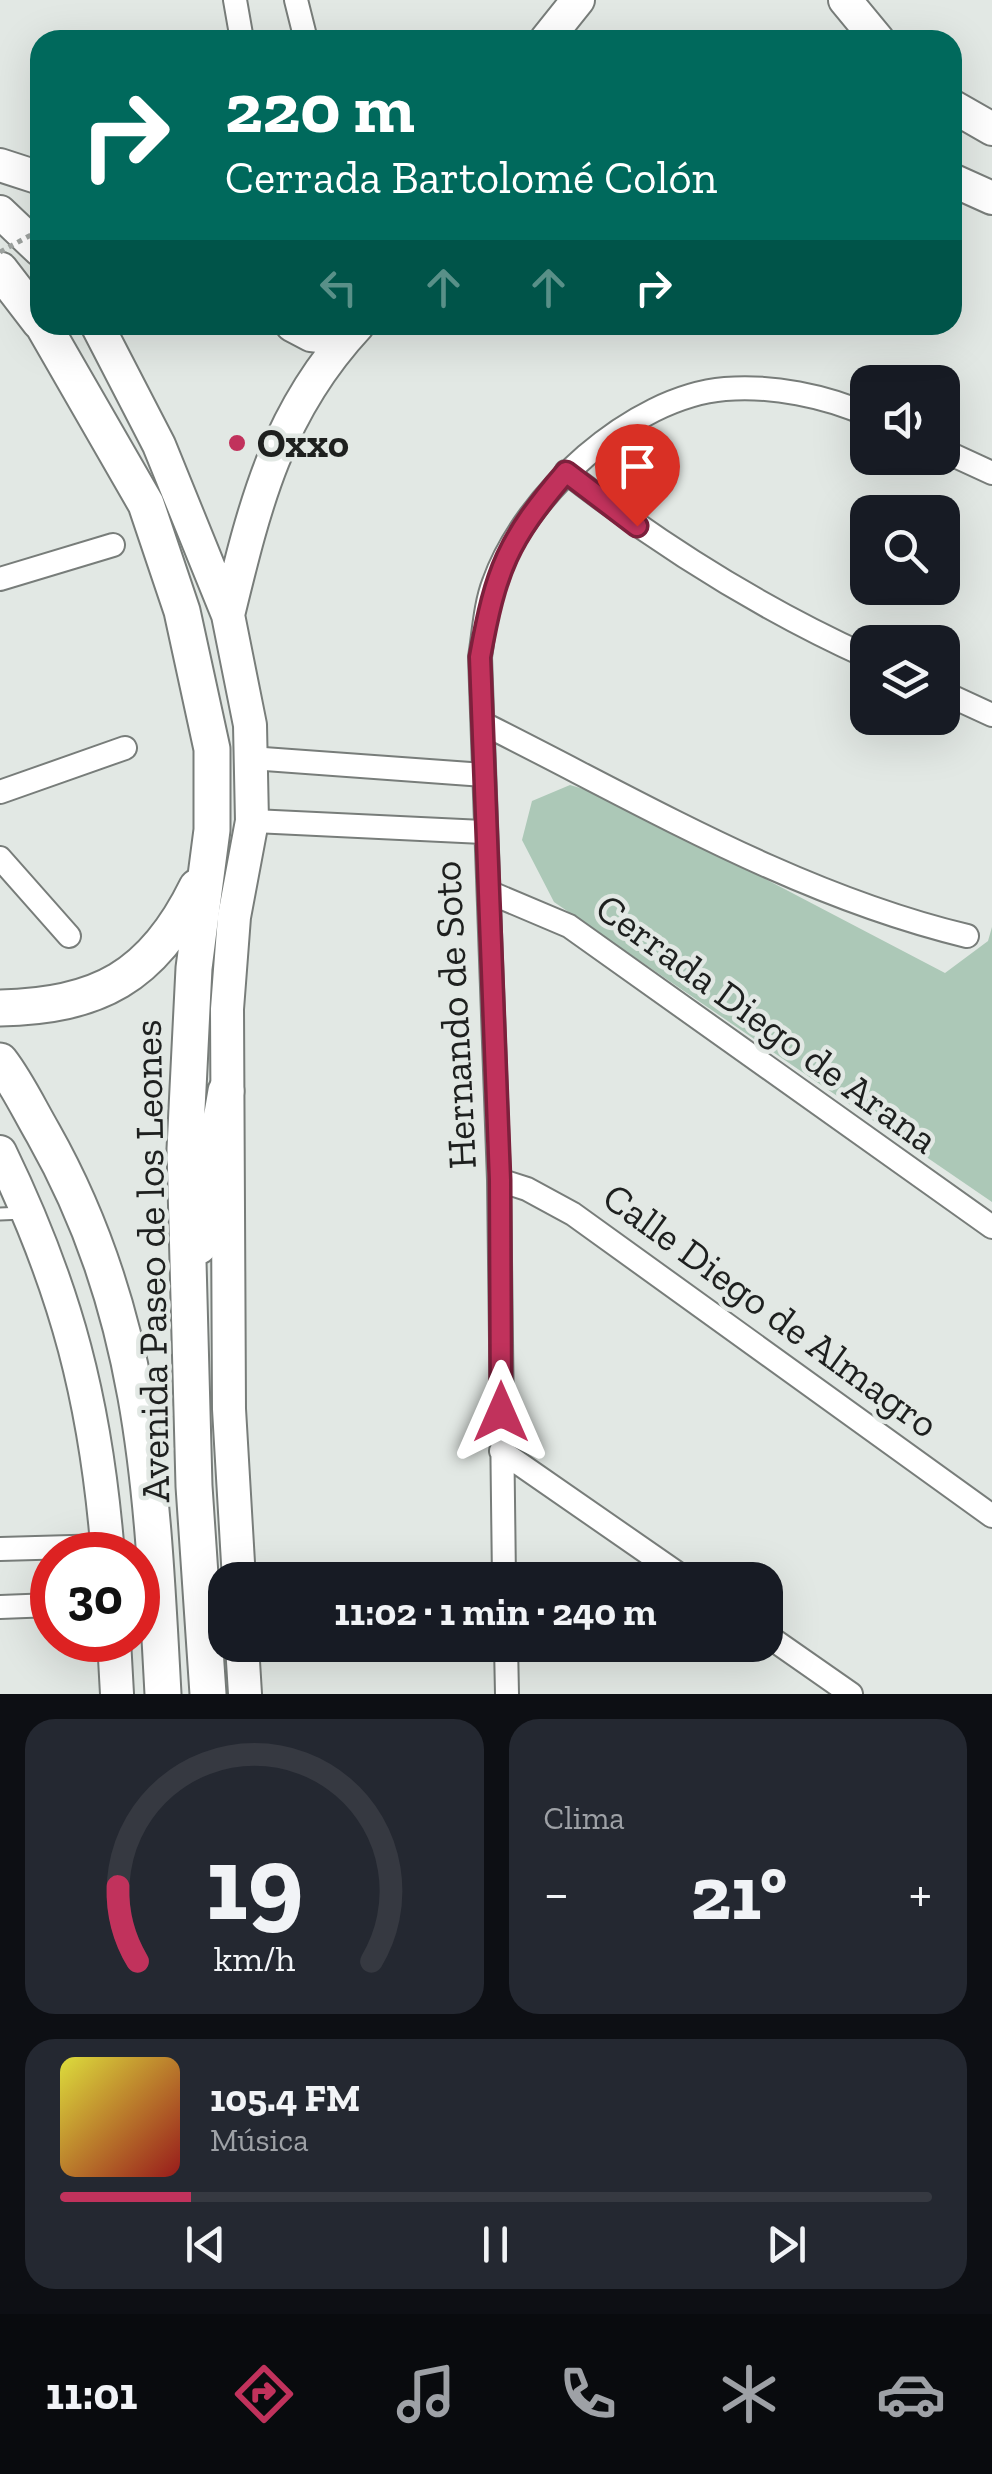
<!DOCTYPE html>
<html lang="es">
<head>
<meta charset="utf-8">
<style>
  body { margin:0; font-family:"Zilla Slab",serif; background:#242831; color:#f1f3f6; height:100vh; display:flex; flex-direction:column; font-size:38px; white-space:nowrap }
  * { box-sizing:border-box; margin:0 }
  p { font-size:32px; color:#9ea1a6 }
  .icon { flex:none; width:55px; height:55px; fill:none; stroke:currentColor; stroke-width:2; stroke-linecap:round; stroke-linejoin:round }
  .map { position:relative; height:1694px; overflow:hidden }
  .side { display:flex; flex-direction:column; gap:25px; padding:25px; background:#0d0f14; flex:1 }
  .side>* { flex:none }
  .banner { position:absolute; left:30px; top:30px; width:932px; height:305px; border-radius:30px; box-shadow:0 10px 40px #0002; background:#00695c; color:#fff; overflow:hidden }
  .tools { position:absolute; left:850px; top:365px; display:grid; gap:20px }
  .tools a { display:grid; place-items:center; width:110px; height:110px; border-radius:20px; background:#171b24; box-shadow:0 10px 40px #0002; font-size:50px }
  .speed { position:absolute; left:30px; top:1532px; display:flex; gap:20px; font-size:50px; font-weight:700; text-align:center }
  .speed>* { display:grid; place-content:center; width:130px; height:130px; border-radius:50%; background:#171b24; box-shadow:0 10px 40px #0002; line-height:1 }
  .speed .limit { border:15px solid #d22; background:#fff; color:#111 }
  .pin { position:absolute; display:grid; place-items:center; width:85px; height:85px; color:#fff; margin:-102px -42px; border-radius:50% 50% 50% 0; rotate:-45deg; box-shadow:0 0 10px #0007 }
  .pin .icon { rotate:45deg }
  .me { position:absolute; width:110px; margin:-55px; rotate:0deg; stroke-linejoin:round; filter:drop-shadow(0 0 8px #0008) }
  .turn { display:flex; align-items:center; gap:35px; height:210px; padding:0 30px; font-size:45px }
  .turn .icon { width:130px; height:130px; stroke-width:2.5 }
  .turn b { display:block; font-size:70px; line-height:85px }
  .lanes { display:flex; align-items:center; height:95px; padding:0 30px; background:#0003; justify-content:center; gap:50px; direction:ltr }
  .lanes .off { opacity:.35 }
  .big { font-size:75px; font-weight:700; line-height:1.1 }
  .side .card { flex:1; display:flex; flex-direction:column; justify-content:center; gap:15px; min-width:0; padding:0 35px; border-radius:30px; background:#242831 }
  .side .dial { align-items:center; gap:0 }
  .dial svg { height:260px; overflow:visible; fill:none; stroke:#363941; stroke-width:7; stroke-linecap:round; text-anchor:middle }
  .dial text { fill:#f1f3f6; stroke:none }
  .song { display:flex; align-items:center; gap:30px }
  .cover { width:120px; height:120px; border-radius:15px; background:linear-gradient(135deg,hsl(60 70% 55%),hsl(0 70% 35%)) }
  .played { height:10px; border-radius:5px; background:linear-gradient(90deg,#c1325c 15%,#363941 15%) }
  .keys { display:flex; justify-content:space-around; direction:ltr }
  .heat { display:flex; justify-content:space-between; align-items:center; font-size:55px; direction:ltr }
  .side .tiles { flex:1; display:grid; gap:25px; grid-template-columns:1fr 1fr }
  .card:last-child { grid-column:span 2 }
  .trip { position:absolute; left:208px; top:1562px; width:575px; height:100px; border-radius:30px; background:#171b24; box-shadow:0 10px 40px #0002; font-weight:700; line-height:100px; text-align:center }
  .tabs { display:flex; height:160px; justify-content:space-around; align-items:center; background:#090b0e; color:#9ea1a6 }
  .tabs .icon { width:70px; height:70px }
  .tabs .active { color:#c1325c }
  .tabs b { font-size:45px; color:#f1f3f6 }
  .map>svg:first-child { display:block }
</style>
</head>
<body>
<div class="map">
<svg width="992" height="1694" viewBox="0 0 992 1694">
  <rect width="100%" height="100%" fill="#e2e8e4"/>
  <path fill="#acc8b7" d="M 570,785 L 607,796 L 945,973 L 988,941 L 992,927 L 992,1202 L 554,902 L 522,840 L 532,801 Z"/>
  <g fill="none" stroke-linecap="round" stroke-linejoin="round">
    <g stroke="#787d7a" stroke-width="15">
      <path id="lane" d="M 0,1214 L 23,1213"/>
    </g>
    <g stroke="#787d7a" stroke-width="26">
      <path id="street" d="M 235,0 L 242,40
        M 296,0 L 306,40
        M 942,450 L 992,473
        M 566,472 C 660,545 760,608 868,657
        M 0,579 L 113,545
        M 942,692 L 992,715
        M 486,725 C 642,803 796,895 967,936
        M 251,758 L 484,775
        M 0,792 L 125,748
        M 252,821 L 483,832
        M 0,858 L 69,936
        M 491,893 L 569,926 L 992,1227
        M 499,1180 L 527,1189 L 573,1214 L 992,1516
        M 501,1451 L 687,1580
        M 0,1549 L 107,1546
        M 504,1580 L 499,1180 L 480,657 C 484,633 485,605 494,582 C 525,495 631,397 725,389 C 771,385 826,396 868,415
        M 0,1607 L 52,1605
        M 765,1634 L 851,1694
        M 506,1645 L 507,1694"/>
    </g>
    <g stroke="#787d7a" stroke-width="36">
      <path id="secondary" d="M 845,0 L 878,40
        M 546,40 L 578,0
        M 952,106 L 992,129
        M 0,165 L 40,178
        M 952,180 L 992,198
        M 0,212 L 40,250
        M 97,325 L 159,445 L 228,615 L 250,725 L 252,821 L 234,917 L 227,1009 L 229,1409 L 239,1580
        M 292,325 L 311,335 L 345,339
        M 228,615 C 255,504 277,412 358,325
        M 0,1152 C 67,1290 96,1403 108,1555
        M 114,1640 L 117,1694
        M 242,1645 L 245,1694"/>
    </g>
    <g stroke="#787d7a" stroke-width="39">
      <path id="primary" d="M 0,270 L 40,322
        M 43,325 L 146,504 L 182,611 L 212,749 L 212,830 L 194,968 L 185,1149 L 194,1486 L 208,1694
        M 0,1008 C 98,1006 153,977 197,887
        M 0,1061 C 17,1083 29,1109 43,1133 C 146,1315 152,1491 163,1694
        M 199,1246 L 226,1091"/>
    </g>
    <use href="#lane" stroke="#fff" stroke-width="11"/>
    <use href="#street" stroke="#fff" stroke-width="22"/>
    <use href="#secondary" stroke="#fff" stroke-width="32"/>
    <use href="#primary" stroke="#fff" stroke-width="35"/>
    <path stroke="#9ea3a0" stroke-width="5" stroke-dasharray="5 5" stroke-linecap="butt" d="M 0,252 L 40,230"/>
  </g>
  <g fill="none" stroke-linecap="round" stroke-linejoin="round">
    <g stroke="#7d203c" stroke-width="25">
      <path id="route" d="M 501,1412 L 500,1180 L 480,657 C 496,569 507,541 566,472 L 637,526"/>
    </g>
    <use href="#route" stroke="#c1325c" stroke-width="18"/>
  </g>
  <circle fill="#c1325c" stroke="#e2e8e4" stroke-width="4" cx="237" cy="443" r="10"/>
  <g text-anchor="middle" stroke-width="9" stroke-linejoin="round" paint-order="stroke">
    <g font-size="40" font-weight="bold" fill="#1e201f" stroke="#e2e8e4" text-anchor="start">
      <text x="257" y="457">Oxxo</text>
    </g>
    <g font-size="40" fill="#1e201f" stroke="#e2e8e4">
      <text transform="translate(454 1015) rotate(-93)" y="14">Hernando de Soto</text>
      <text transform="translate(767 1023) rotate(36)" y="14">Cerrada Diego de Arana</text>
      <text transform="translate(151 1261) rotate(-91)" y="14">Avenida Paseo de los Leones</text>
      <text transform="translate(771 1310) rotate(36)" y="14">Calle Diego de Almagro</text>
    </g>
  </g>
</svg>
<div class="tools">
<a><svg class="icon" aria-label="sound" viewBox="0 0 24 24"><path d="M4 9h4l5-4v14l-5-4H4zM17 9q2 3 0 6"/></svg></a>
<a><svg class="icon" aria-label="search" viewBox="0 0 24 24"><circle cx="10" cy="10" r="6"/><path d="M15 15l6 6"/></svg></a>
<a><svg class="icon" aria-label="layers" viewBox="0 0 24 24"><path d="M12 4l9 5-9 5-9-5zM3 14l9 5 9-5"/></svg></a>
</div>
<div class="speed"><div class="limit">30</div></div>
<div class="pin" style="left:637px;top:526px;background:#d93025"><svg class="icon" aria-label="arrive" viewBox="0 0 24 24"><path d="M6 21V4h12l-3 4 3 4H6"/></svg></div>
<svg class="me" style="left:501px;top:1412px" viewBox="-20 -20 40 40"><path d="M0-17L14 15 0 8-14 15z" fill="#c1325c" stroke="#fff" stroke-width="4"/></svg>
<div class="trip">11:02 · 1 min · 240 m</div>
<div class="banner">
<div class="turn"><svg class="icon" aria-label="right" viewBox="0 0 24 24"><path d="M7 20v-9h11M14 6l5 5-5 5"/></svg><div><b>220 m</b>Cerrada Bartolomé Colón</div></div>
<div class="lanes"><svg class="icon off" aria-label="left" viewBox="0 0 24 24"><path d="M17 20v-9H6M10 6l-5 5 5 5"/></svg><svg class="icon off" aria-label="ahead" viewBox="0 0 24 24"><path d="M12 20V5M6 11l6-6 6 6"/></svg><svg class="icon off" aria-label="ahead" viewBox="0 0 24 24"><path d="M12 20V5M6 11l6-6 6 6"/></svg><svg class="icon" aria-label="right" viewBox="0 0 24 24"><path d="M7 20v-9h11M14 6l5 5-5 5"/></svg></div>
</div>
</div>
<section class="side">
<div class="tiles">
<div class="card dial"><svg viewBox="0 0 100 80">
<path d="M14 69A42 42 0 1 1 86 69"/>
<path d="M14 69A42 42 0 0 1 8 46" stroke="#c1325c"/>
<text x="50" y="56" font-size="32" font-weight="700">19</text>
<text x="50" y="72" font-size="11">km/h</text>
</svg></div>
<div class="card"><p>Clima</p>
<div class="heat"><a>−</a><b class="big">21°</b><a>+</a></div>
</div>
<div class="card">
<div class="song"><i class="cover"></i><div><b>105.4 FM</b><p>Música</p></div></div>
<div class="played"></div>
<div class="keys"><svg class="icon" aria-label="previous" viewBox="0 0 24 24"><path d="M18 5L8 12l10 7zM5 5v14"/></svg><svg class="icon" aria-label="pause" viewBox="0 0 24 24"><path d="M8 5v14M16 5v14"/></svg><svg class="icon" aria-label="next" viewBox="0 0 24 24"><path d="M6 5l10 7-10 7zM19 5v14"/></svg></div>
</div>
</div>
</section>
<nav class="tabs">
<b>11:01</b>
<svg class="icon active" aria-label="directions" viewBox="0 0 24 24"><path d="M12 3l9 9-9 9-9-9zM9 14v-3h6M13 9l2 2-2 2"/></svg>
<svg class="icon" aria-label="music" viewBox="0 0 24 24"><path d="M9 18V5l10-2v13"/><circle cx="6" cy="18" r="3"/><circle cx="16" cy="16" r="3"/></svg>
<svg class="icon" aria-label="phone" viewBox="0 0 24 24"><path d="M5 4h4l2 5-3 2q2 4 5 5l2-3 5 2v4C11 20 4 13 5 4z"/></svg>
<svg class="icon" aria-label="climate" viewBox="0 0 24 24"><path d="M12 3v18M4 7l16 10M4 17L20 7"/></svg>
<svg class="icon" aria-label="car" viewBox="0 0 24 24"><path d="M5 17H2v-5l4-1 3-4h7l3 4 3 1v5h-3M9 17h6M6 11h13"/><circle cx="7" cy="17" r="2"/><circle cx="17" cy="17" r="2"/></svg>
</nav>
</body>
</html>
